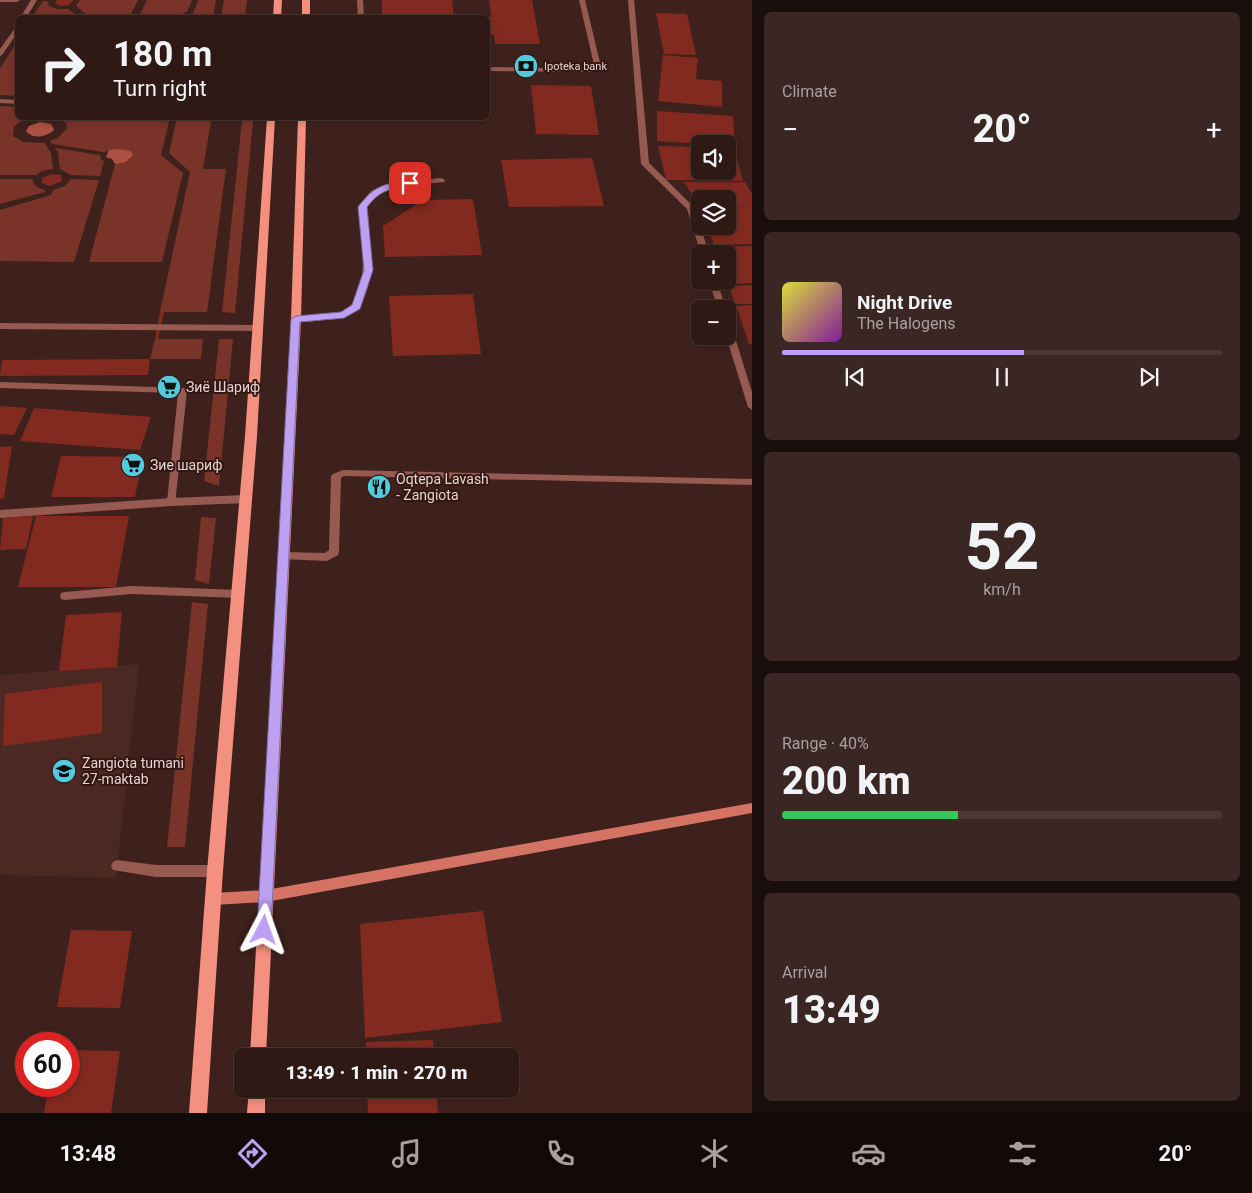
<!DOCTYPE html>
<html lang="en">
<head>
<meta charset="utf-8">
<style>
  body { margin:0; font-family:Roboto,sans-serif; background:#3a2622; color:#f1f3f6; height:100vh; display:flex; flex-direction:column; font-size:19px; white-space:nowrap }
  * { box-sizing:border-box; margin:0 }
  p { font-size:16px; color:#a7a0a0 }
  .icon { flex:none; width:28px; height:28px; fill:none; stroke:currentColor; stroke-width:2; stroke-linecap:round; stroke-linejoin:round }
  .map { position:relative; flex:1; overflow:hidden }
  .side { display:flex; flex-direction:column; gap:12px; padding:12px; background:#190e0c; width:500px }
  .side>* { flex:none }
  .banner { position:absolute; left:15px; top:15px; width:475px; height:105px; border-radius:8px; box-shadow:0 2px 8px #0003,0 0 0 1px #493834; background:#2e1915; color:#f1f3f6; overflow:hidden }
  .tools { position:absolute; left:691px; top:135px; display:grid; gap:10px }
  .tools a { display:grid; place-items:center; width:45px; height:45px; border-radius:8px; background:#2e1915; box-shadow:0 2px 8px #0003,0 0 0 1px #493834; font-size:25px }
  .speed { position:absolute; left:15px; top:1032px; display:flex; gap:10px; font-size:25px; font-weight:700; text-align:center }
  .speed>* { display:grid; place-content:center; width:65px; height:65px; border-radius:50%; background:#2e1915; box-shadow:0 2px 8px #0003,0 0 0 1px #493834; line-height:1 }
  .speed .limit { border:8px solid #d22; background:#fff; color:#111 }
  .pin { position:absolute; display:grid; place-items:center; width:42px; height:42px; color:#fff; margin:-21px; border-radius:10px; box-shadow:0 2px 8px #0006 }
  .me { position:absolute; width:55px; margin:-28px; rotate:4deg; stroke-linejoin:round; filter:drop-shadow(0 0 4px #0008) }
  .turn { display:flex; align-items:center; gap:18px; height:105px; padding:0 15px; font-size:22px }
  .turn .icon { width:65px; height:65px; stroke-width:2.5 }
  .turn b { display:block; font-size:35px; line-height:42px }
  .big { font-size:38px; font-weight:800; line-height:1.1 }
  .side .widget { flex:1; display:flex; flex-direction:column; justify-content:center; gap:8px; min-width:0; padding:0 18px; border-radius:8px; background:#3a2622 }
  .side .dial { align-items:center; gap:0 }
  .dial b { font-size:65px; line-height:1 }
  .song { display:flex; align-items:center; gap:15px }
  .cover { width:60px; height:60px; border-radius:8px; background:linear-gradient(135deg,hsl(60 70% 55%),hsl(290 70% 35%)) }
  .played { height:5px; border-radius:2px; background:linear-gradient(90deg,#bca0f2 55%,#493834 55%) }
  .keys { display:flex; justify-content:space-around; direction:ltr }
  .heat { display:flex; justify-content:space-between; align-items:center; font-size:28px; direction:ltr }
  .charge { height:8px; border-radius:4px; background:linear-gradient(90deg,#34c759 40%,#493834 0) }
  .trip { position:absolute; left:234px; top:1048px; width:285px; height:50px; border-radius:8px; background:#2e1915; box-shadow:0 2px 8px #0003,0 0 0 1px #493834; font-weight:800; line-height:50px; text-align:center }
  .menu { display:flex; height:80px; justify-content:space-around; align-items:center; background:#120a08; color:#a7a0a0 }
  .menu .icon { width:35px; height:35px }
  .menu .on { color:#bca0f2 }
  .menu b { font-size:22px; color:#f1f3f6 }
  main { display:flex; flex:1; min-height:0 }
  .map>svg:first-child { display:block }
</style>
</head>
<body>
<main>
<div class="map">
<svg width="752" height="1113" viewBox="0 0 752 1113">
  <rect width="100%" height="100%" fill="#3e211c"/>
  <path fill="#4c2822" d="M 139,664 L 116,878 L 0,875 L 0,675 Z"/>
  <path fill="#793329" d="M 80,0 L 138,0 L 129,18 L 89,17 L 76,6 Z
    M 147,0 L 192,0 L 187,12 L 173,17 L 139,17 Z
    M 198,0 L 216,0 L 213,17 L 181,17 L 193,14 Z
    M 224,0 L 247,0 L 245,17 L 221,17 Z
    M 43,1 L 48,1 L 49,6 L 57,9 L 68,9 L 79,17 L 32,17 Z
    M 17,41 L 17,96 L 0,95 L 0,69 Z
    M 0,106 L 17,107 L 18,118 L 28,118 L 18,123 L 14,127 L 13,136 L 23,142 L 45,143 L 51,153 L 53,169 L 42,171 L 36,175 L 0,175 Z
    M 59,118 L 166,118 L 165,121 L 169,121 L 161,155 L 183,173 L 162,262 L 89,262 L 115,164 L 130,160 L 117,149 L 103,152 L 52,144 L 50,141 L 58,138 L 67,128 L 66,123 Z
    M 176,121 L 211,121 L 203,169 L 226,169 L 207,312 L 160,312 L 190,172 L 169,153 Z
    M 242,121 L 253,121 L 235,313 L 222,312 Z
    M 55,148 L 100,155 L 101,160 L 104,161 L 100,176 L 71,175 L 60,169 L 58,152 Z
    M 0,179 L 33,179 L 33,182 L 37,187 L 45,190 L 45,192 L 0,204 Z
    M 71,179 L 99,180 L 74,262 L 0,261 L 0,210 L 51,195 L 53,190 L 65,186 Z
    M 155,339 L 203,339 L 201,359 L 150,359 Z
    M 219,339 L 233,339 L 219,486 L 204,481 Z
    M 201,517 L 216,518 L 209,584 L 195,580 Z
    M 192,602 L 208,604 L 185,847 L 167,847 Z"/>
  <path fill="#ac5043" d="M 40,122 L 51,124 L 54,130 C 46,137 33,140 26,131 L 29,126 Z
    M 117,149 L 131,151 L 133,155 L 126,162 L 115,164 L 112,159 L 106,157 L 109,150 Z"/>
  <path fill="#822a20" d="M 57,0 L 73,0 L 73,1 L 69,5 L 60,6 L 55,3 Z
    M 382,0 L 452,0 L 454,18 L 382,18 Z
    M 489,0 L 532,0 L 540,44 L 495,44 L 494,35 L 488,35 L 488,17 L 491,17 Z
    M 656,13 L 687,14 L 696,55 L 664,54 Z
    M 663,55 L 698,58 L 696,79 L 722,81 L 722,107 L 658,101 Z
    M 531,85 L 591,86 L 599,135 L 536,134 Z
    M 657,111 L 733,116 L 735,147 L 728,146 L 728,144 L 700,144 L 657,141 Z
    M 658,146 L 700,147 L 700,171 L 728,171 L 728,148 L 734,148 L 743,181 L 666,180 Z
    M 592,158 L 604,206 L 509,207 L 501,160 Z
    M 51,174 L 61,175 L 62,181 L 50,186 L 42,183 L 42,178 Z
    M 684,182 L 745,182 L 752,194 L 752,244 L 714,245 L 707,226 L 728,226 L 728,207 L 750,206 L 728,206 L 728,199 L 700,199 L 700,207 Z
    M 473,199 L 482,255 L 385,257 L 383,226 L 423,200 Z
    M 752,246 L 752,283 L 728,284 L 728,254 L 717,254 L 714,247 Z
    M 752,285 L 752,304 L 735,304 L 729,286 Z
    M 473,294 L 481,354 L 393,356 L 389,296 Z
    M 752,305 L 752,344 L 749,344 L 736,306 Z
    M 160,312 L 164,312 L 158,339 L 155,339 Z
    M 150,359 L 148,375 L 0,376 L 2,360 Z
    M 0,406 L 27,408 L 14,435 L 0,434 Z
    M 34,408 L 151,417 L 140,450 L 20,441 Z
    M 12,446 L 4,498 L 0,499 L 0,447 Z
    M 61,456 L 143,457 L 135,497 L 51,497 Z
    M 33,516 L 26,549 L 0,550 L 3,518 Z
    M 36,516 L 129,516 L 116,587 L 18,587 Z
    M 122,612 L 117,667 L 59,671 L 66,615 Z
    M 102,682 L 102,733 L 3,746 L 5,694 Z
    M 483,911 L 502,1022 L 365,1038 L 360,924 Z
    M 71,930 L 132,931 L 120,1008 L 57,1007 Z
    M 433,1040 L 434,1056 L 366,1056 L 366,1042 Z
    M 69,1050 L 120,1051 L 111,1113 L 44,1113 L 49,1086 L 69,1086 Z
    M 367,1089 L 436,1089 L 438,1113 L 368,1113 Z"/>
  <g fill="none" stroke-linecap="round" stroke-linejoin="round">
    <path fill="#975a50" fill-rule="evenodd" d="M 357,0 L 363,0 L 364,18 L 358,18 Z
      M 579,0 L 585,0 L 602,71 L 601,72 L 488,71 L 488,67 L 595,69 Z
      M 441,178 L 445,180 L 444,182 L 395,187 L 377,195 L 366,207 C 370,237 381,299 347,316 C 340,319 332,320 324,320 C 314,321 303,323 293,321 L 293,317 L 296,316 C 308,316 331,318 342,312 C 373,296 361,235 358,207 L 371,191 L 391,183 Z
      M 0,323 L 259,325 L 263,328 L 259,331 L 0,329 Z
      M 0,382 L 186,388 L 187,390 L 175,505 L 172,506 L 167,502 L 178,393 L 0,388 Z
      M 132,586 L 239,590 L 243,591 L 244,594 L 243,597 L 239,598 L 132,594 L 65,600 L 61,599 L 60,596 L 61,593 L 65,592 Z
      M 117,860 L 156,865 L 215,865 L 219,867 L 221,871 L 219,875 L 215,877 L 156,877 L 113,870 L 111,866 L 113,862 Z"/>
    <path fill="#975a50" fill-rule="evenodd" d="M 0,0 L 20,0 L 17,2 L 0,2 Z
      M 31,0 L 37,0 L 26,18 L 20,18 Z
      M 628,0 L 634,0 L 649,163 L 695,208 L 709,254 L 701,254 L 687,209 L 641,164 Z
      M 18,24 L 18,32 L 2,55 L 0,56 L 0,49 Z
      M 0,99 L 18,100 L 18,104 L 0,103 Z
      M 709,281 L 717,281 L 726,309 L 718,309 Z
      M 728,325 L 732,328 L 752,392 L 752,410 L 748,407 L 726,336 Z
      M 343,470 L 752,479 L 752,485 L 344,476 L 341,478 L 339,552 L 338,555 L 327,561 L 280,559 L 279,556 L 280,553 L 284,552 L 325,553 L 329,550 L 331,476 L 333,474 Z
      M 246,495 L 251,499 L 246,503 L 172,506 L 0,518 L 0,510 L 172,498 Z"/>
    <path fill="#d47364" fill-rule="evenodd" d="M 752,803 L 752,813 L 266,902 L 213,905 L 209,903 L 207,899 L 209,895 L 213,893 L 266,890 Z"/>
    <path fill="#f49080" fill-rule="evenodd" d="M 274,0 L 282,0 L 281,18 L 273,18 Z
      M 302,0 L 310,0 L 310,18 L 302,18 Z
      M 267,118 L 275,118 L 257,436 L 223,871 L 207,1113 L 189,1113 L 207,871 L 245,436 Z
      M 298,118 L 306,118 L 301,319 L 266,1056 L 250,1056 L 291,319 Z
      M 249,1089 L 265,1089 L 265,1113 L 247,1113 Z"/>
  </g>
  <path fill="#bca0f2" stroke="#7a689d" d="M 410,181 L 414,183 L 413,185 C 390,190 382,188 367,207 L 373,270 L 360,309 L 344,318 L 300,322 L 271,930 L 269,935 L 264,937 L 259,935 L 257,930 L 291,319 L 296,316 L 341,312 L 352,305 L 364,270 L 358,207 C 374,186 384,183 410,181 Z"/>
  <defs>
    <g id="bank-disc" transform="scale(1.25)"><circle r="9.5" fill="#54cadd" stroke="#341713"/><path d="M-6-4H6V4H-6ZM0-2.3a2.3 2.3 0 1 0 0 4.6a2.3 2.3 0 1 0 0-4.6Z" fill="#111"/></g>
    <g id="supermarket-disc" transform="scale(1.25)"><circle r="9.5" fill="#54cadd" stroke="#341713"/><path d="M-6-5.5h2.5l.6 2H6L4.5 2H-2.5L-4.4-4H-6ZM-1.5 3.2a1.3 1.3 0 1 0 .1 0ZM3 3.2a1.3 1.3 0 1 0 .1 0Z" fill="#111"/></g>
    <g id="restaurant-disc" transform="scale(1.25)"><circle r="9.5" fill="#54cadd" stroke="#341713"/><path d="M-5-6h1v4h1v-4h1v4h1v-4h1v5L-1.5 .5V6h-2V.5L-5-1ZM5-6V6H3V1.5H1.5Q1.5-4 5-6Z" fill="#111"/></g>
    <g id="school-disc" transform="scale(1.25)"><circle r="9.5" fill="#54cadd" stroke="#341713"/><path d="M0-5L7-2L0 1L-7-2ZM-4 1L0 2.5L4 1V4Q0 6-4 4Z" fill="#111"/></g>
  </defs>
  <g fill-rule="evenodd">
    <use href="#bank-disc" x="526" y="66"/>
    <use href="#supermarket-disc" x="169" y="387"/>
    <use href="#supermarket-disc" x="133" y="465"/>
    <use href="#restaurant-disc" x="379" y="487"/>
    <use href="#school-disc" x="64" y="771"/>
  </g>
  <g text-anchor="middle" stroke-width="4" stroke-linejoin="round" paint-order="stroke">
    <g font-size="11" fill="#e6d2ce" stroke="#341713" text-anchor="start">
      <text x="544" y="70">Ipoteka bank</text>
    </g>
    <g font-size="14" fill="#e6d2ce" stroke="#341713" text-anchor="start">
      <text x="186" y="392">Зиё Шариф</text>
      <text x="150" y="470">Зие шариф</text>
      <text x="396" y="484">Oqtepa Lavash<tspan x="396" dy="16">- Zangiota</tspan></text>
      <text x="82" y="768">Zangiota tumani<tspan x="82" dy="16">27-maktab</tspan></text>
    </g>
  </g>
</svg>
<div class="tools">
<a><svg class="icon" aria-label="sound" viewBox="0 0 24 24"><path d="M4 9h4l5-4v14l-5-4H4zM17 9q2 3 0 6"/></svg></a>
<a><svg class="icon" aria-label="layers" viewBox="0 0 24 24"><path d="M12 4l9 5-9 5-9-5zM3 14l9 5 9-5"/></svg></a>
<a>+</a>
<a>−</a>
</div>
<div class="speed"><div class="limit">60</div></div>
<div class="pin" style="left:410px;top:183px;background:#d93025"><svg class="icon" aria-label="arrive" viewBox="0 0 24 24"><path d="M6 21V4h12l-3 4 3 4H6"/></svg></div>
<svg class="me" style="left:264px;top:930px" viewBox="-20 -20 40 40"><path d="M0-17L14 15 0 8-14 15z" fill="#bca0f2" stroke="#fff" stroke-width="4"/></svg>
<div class="trip">13:49 · 1 min · 270 m</div>
<div class="banner">
<div class="turn"><svg class="icon" aria-label="right" viewBox="0 0 24 24"><path d="M7 20v-9h11M14 6l5 5-5 5"/></svg><div><b>180 m</b>Turn right</div></div>
</div>
</div>
<section class="side">
<div class="widget"><p>Climate</p>
<div class="heat"><a>−</a><b class="big">20°</b><a>+</a></div>
</div>
<div class="widget">
<div class="song"><i class="cover"></i><div><b>Night Drive</b><p>The Halogens</p></div></div>
<div class="played"></div>
<div class="keys"><svg class="icon" aria-label="previous" viewBox="0 0 24 24"><path d="M18 5L8 12l10 7zM5 5v14"/></svg><svg class="icon" aria-label="pause" viewBox="0 0 24 24"><path d="M8 5v14M16 5v14"/></svg><svg class="icon" aria-label="next" viewBox="0 0 24 24"><path d="M6 5l10 7-10 7zM19 5v14"/></svg></div>
</div>
<div class="widget dial"><b>52</b><p>km/h</p></div>
<div class="widget"><p>Range · 40%</p><b class="big">200 km</b><div class="charge"></div></div>
<div class="widget"><p>Arrival</p><b class="big">13:49</b></div>
</section>
</main>
<nav class="menu">
<b>13:48</b>
<svg class="icon on" aria-label="directions" viewBox="0 0 24 24"><path d="M12 3l9 9-9 9-9-9zM9 14v-3h6M13 9l2 2-2 2"/></svg>
<svg class="icon" aria-label="music" viewBox="0 0 24 24"><path d="M9 18V5l10-2v13"/><circle cx="6" cy="18" r="3"/><circle cx="16" cy="16" r="3"/></svg>
<svg class="icon" aria-label="phone" viewBox="0 0 24 24"><path d="M5 4h4l2 5-3 2q2 4 5 5l2-3 5 2v4C11 20 4 13 5 4z"/></svg>
<svg class="icon" aria-label="climate" viewBox="0 0 24 24"><path d="M12 3v18M4 7l16 10M4 17L20 7"/></svg>
<svg class="icon" aria-label="car" viewBox="0 0 24 24"><path d="M5 17H2v-5l4-1 3-4h7l3 4 3 1v5h-3M9 17h6M6 11h13"/><circle cx="7" cy="17" r="2"/><circle cx="17" cy="17" r="2"/></svg>
<svg class="icon" aria-label="filters" viewBox="0 0 24 24"><path d="M4 7h16M4 17h16"/><circle cx="9" cy="7" r="2"/><circle cx="15" cy="17" r="2"/></svg>
<b>20°</b>
</nav>
</body>
</html>
